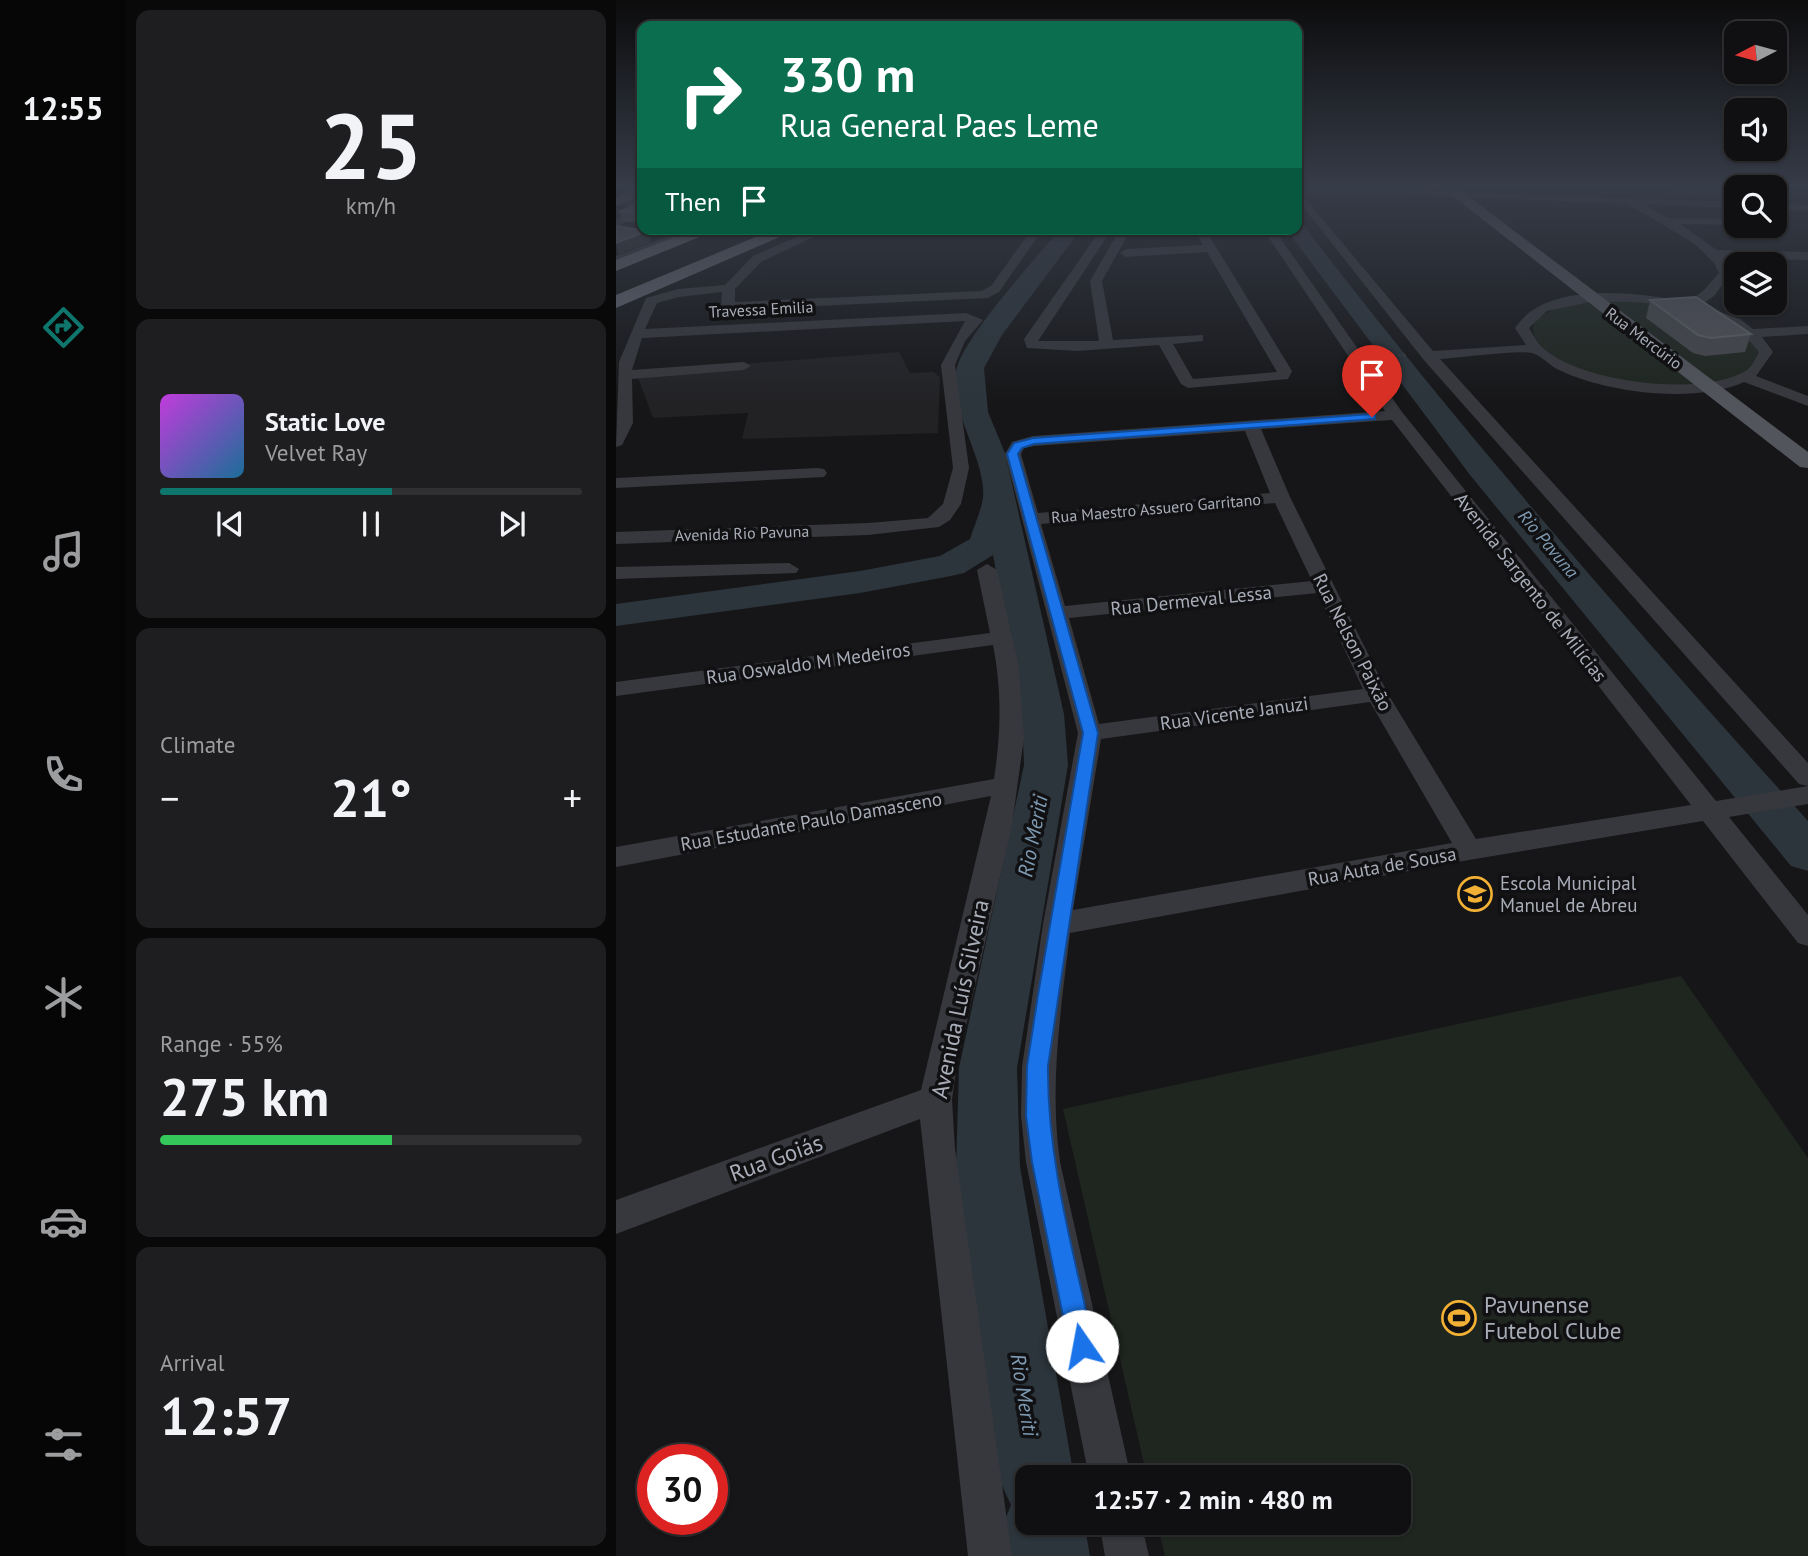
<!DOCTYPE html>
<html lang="en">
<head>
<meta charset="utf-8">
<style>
  body { margin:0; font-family:"PT Sans",sans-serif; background:#1e1e20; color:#f1f3f6; height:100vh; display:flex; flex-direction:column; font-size:26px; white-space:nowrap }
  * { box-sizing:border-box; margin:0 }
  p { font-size:23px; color:#9c9d9f }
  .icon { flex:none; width:38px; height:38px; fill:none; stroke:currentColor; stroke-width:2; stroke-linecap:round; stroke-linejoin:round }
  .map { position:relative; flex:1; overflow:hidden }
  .side { display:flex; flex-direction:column; gap:10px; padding:10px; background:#09090a; width:490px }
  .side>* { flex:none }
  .banner { position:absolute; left:21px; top:21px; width:665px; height:214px; border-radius:14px; box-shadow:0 2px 5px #0004,0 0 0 2px #303032; background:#0b6e4f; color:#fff; overflow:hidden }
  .needle { width:46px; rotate:264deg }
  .buttons { position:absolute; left:1108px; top:21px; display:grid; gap:14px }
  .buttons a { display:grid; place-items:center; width:63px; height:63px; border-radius:14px; background:#101012; box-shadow:0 2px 5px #0004,0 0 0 2px #303032; font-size:35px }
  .speed { position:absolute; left:21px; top:1444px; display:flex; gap:14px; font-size:35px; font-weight:700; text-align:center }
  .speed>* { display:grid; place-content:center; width:91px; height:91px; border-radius:50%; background:#101012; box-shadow:0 2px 5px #0004,0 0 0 2px #303032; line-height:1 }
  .speed .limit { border:10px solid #d22; background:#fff; color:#111 }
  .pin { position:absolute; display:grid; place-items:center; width:60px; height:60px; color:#fff; margin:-72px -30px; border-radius:50% 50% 50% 0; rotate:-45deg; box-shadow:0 0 7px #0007 }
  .pin .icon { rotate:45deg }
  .me { position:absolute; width:77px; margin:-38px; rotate:348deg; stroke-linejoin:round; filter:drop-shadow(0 0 5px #0008) }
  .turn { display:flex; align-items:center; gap:24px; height:147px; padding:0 28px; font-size:32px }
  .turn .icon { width:91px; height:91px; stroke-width:2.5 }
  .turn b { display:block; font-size:49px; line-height:60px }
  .then { display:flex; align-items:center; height:66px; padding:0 28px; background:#0003; gap:14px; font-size:26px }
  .big { font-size:52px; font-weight:800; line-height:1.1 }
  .side .tile { flex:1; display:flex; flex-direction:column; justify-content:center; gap:10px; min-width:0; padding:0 24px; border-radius:14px; background:#1e1e20 }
  .side .dial { align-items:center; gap:0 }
  .dial b { font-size:91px; line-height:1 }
  .song { display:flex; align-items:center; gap:21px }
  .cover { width:84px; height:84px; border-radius:10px; background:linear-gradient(135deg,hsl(290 70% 55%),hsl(200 70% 35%)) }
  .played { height:7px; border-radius:4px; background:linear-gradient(90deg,#0f766e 55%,#303032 55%) }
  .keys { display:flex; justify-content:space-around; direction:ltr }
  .heat { display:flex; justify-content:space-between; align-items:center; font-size:38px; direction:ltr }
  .charge { height:10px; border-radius:5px; background:linear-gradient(90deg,#34c759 55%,#303032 0) }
  .trip { position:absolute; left:399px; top:1465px; width:396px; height:70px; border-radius:14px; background:#101012; box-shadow:0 2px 5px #0004,0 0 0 2px #303032; font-weight:800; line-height:70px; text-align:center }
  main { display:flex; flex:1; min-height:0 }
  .menu { display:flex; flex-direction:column; width:126px; justify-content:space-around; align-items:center; background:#060607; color:#9c9d9f }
  .menu .icon { width:49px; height:49px }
  .menu .selected { color:#0f766e }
  .menu b { font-size:32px; color:#f1f3f6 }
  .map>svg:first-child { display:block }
</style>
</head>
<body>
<main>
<nav class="menu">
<b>12:55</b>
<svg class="icon selected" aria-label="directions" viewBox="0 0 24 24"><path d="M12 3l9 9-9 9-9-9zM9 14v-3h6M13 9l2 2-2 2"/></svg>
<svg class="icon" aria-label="music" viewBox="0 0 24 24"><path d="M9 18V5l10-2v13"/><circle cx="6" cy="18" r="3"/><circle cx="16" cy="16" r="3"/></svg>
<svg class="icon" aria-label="phone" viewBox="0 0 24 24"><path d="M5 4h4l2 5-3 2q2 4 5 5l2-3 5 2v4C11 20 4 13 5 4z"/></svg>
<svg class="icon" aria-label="climate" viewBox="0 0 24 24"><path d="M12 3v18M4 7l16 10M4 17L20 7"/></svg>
<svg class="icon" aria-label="car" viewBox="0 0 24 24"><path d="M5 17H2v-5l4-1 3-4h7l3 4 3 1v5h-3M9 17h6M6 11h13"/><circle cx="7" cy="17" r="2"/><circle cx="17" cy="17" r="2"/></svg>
<svg class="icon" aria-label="filters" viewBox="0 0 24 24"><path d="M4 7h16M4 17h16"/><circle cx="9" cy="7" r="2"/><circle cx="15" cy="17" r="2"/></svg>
</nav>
<section class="side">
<div class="tile dial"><b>25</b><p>km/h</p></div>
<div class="tile">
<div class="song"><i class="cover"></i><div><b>Static Love</b><p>Velvet Ray</p></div></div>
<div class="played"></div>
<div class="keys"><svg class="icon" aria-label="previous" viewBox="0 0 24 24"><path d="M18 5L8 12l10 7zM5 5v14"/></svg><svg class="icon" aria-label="pause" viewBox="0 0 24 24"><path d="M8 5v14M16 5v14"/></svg><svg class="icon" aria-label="next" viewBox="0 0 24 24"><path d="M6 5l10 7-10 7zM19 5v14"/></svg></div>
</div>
<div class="tile"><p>Climate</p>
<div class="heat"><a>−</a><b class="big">21°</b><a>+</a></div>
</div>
<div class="tile"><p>Range · 55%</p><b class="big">275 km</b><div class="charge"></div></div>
<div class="tile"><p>Arrival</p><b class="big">12:57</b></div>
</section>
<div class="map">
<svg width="1192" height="1556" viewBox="0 0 1192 1556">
  <rect width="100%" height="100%" fill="#161618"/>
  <path fill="#222225" d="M 283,352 L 294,373 L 318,372 L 324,378 L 322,433 L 126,439 L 132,413 L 37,418 L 20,372 Z"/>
  <path fill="#1e261f" d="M 999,301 L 1029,302 L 1116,325 L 1146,350 L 1145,363 C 1134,369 1119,380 1107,382 C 1062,389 1010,387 968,372 C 947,364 892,335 930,313 C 951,302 976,302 999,301 Z
    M 1065,976 L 1192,1158 L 1192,1556 L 549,1556 L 541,1523 L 782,1522 L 782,1477 L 531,1477 L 447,1109 Z"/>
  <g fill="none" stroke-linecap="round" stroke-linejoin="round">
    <path fill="#2c353c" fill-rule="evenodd" d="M 681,223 L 687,225 C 846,432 1017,628 1192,821 L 1192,871 L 1175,866 L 854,475 L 670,229 L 681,229 Z
      M 444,229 L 465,229 L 386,335 L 368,368 L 372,412 L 389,453 L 448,714 L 452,765 L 401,1068 L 404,1167 L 458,1477 L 411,1477 L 411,1522 L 468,1522 L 474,1556 L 394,1556 L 388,1522 L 395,1505 L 382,1477 L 340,1167 L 343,1068 L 408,765 L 406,714 L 377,555 L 348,573 L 335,576 L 244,593 L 0,626 L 0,604 L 244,571 L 324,556 L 354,539 C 358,526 365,511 367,498 C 371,459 329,406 341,367 C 352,332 418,261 444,229 Z"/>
    <path stroke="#3d3f44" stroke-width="2.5" stroke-dasharray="2 3.5" stroke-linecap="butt" d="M 760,357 L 790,355"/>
    <path fill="#37383d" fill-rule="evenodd" d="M 681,187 L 1120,202 L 1120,208 L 1027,204 L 1052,218 L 1120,219 L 1120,225 L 1064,224 L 1101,250 L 1192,252 L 1192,260 L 1107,258 L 1115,273 L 1098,296 L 1085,305 L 1124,319 L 1137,329 L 1192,326 L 1192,334 L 1146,337 L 1157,352 L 1140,376 L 1192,396 L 1192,406 L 1128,382 C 1079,404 991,393 943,370 C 934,366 925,355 916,353 C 901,350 843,358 824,359 L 1192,763 L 1192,786 L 1183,784 L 807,359 L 681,199 ZM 682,190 L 1012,204 L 1079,244 L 1098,263 L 1103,273 L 1088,290 L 1073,302 C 1023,293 931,279 899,328 L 910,345 L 817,351 ZM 974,302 C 1031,301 1106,302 1143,352 C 1140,358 1136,366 1131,370 C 1088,398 961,383 925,346 C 920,341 917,334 913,328 L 931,311 Z
      M 13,201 L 22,203 L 16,218 L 0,228 L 0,220 L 7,214 Z
      M 1158,204 L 1192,205 L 1192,211 L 1158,210 Z
      M 71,229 L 87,229 L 0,264 L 0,256 Z
      M 199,229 L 214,229 L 145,262 L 119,289 L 119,302 L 365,291 L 375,286 L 416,229 L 427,229 L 383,292 L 372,298 L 112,310 L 105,306 L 106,292 L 63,297 L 41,303 L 29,329 L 350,313 L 367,320 L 349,341 L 339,365 L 353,468 L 345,504 L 334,520 L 323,527 L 252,535 L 0,544 L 0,532 L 252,523 L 312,518 L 327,504 L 337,468 L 325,365 L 349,321 L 26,338 L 16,370 L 128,362 L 135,366 L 128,370 L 16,379 L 17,423 L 6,445 L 0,447 L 3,362 L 30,298 L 62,289 L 109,285 L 137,256 Z
      M 485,229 L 496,229 L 422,341 L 483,341 L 474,281 L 504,229 L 515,229 L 486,281 L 497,340 L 587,335 L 587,341 L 557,344 L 577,379 L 661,372 L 591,252 L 510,257 L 504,253 L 510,249 L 587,245 L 578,229 L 589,229 L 676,371 L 672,379 L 572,388 L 565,384 L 543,345 L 461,351 L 411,348 L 408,339 Z
      M 647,229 L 658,229 L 786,412 L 1100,801 L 1192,786 L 1192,804 L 1113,817 L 1192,915 L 1192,946 L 1182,943 L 1087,821 L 853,860 L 454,933 C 445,1010 433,1084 444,1162 L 515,1477 L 473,1477 L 410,1162 L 405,1116 L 406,1067 L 427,924 L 462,733 L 389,454 L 396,442 L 417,436 L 769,411 ZM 776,420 L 1075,805 L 860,839 L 772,694 L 674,497 L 645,429 ZM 629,431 L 654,493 L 422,513 L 405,454 L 408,448 L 418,446 ZM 659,503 L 696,581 L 449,606 L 425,524 ZM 702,593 L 747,689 L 483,724 L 453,618 ZM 754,702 L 836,843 L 457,910 L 485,739 Z
      M 202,468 L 208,469 L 211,473 L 208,477 L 0,488 L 0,478 Z
      M 173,563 L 183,569 L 180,573 L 0,579 L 0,567 Z
      M 371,564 L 381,570 L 403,668 L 408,737 L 396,825 L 341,1065 L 336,1099 L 339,1149 L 396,1556 L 352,1556 L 304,1119 L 0,1234 L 0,1200 L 305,1090 L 375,796 L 0,867 L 0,847 L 378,779 C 385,733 386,691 377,645 L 0,696 L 0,682 L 374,633 L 361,570 Z
      M 483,1522 L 525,1522 L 533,1556 L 489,1556 Z"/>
    <path fill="#53555c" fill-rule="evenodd" d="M 26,187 L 26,196 L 0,206 L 0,197 Z
      M 825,187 L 840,187 L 1192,452 L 1192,468 L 1184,467 Z"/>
    <path fill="#63666e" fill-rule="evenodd" d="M 79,229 L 103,229 L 0,271 L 0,260 Z
      M 159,229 L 182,229 L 0,308 L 0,295 Z"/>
  </g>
  <path fill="#47494d" d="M 1058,187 L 1164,187 L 1120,187 L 1120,191 L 1074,195 Z
    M 26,205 L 26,222 L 7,222 L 3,212 Z
    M 1034,300 L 1135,334 L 1129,352 L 1089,356 L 1077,353 L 1030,318 Z"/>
  <path fill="#2f3033" d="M 1076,187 L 1164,187 L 1120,187 L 1120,191 L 1074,195 Z
    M 31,231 L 35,242 L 3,254 L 0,243 Z"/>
  <path fill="#525359" stroke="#5f6168" stroke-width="2" d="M 20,205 L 26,205 L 26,211 L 3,212 Z
    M 0,226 L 31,231 L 0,243 Z
    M 1080,297 L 1135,334 L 1095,338 L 1082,335 L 1034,300 Z"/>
  <linearGradient id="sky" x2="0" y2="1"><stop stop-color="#0c0c0d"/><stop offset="0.46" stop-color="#363c48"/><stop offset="1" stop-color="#363c48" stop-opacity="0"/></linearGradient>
  <rect width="1192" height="405" fill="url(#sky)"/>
  <path fill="#1a73e8" stroke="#114b97" stroke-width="2" d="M 756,414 L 759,415 L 759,419 L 418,444 L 406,448 L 402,454 L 482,733 L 432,1066 C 431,1162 458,1253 478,1346 L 475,1355 L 466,1358 L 457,1355 L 453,1346 L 416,1162 L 410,1116 L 411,1066 L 422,995 L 467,733 L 391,454 L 398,443 L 417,438 Z"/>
  <defs>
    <g id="school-ring" transform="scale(1.75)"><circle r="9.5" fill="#111113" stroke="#f2b134" stroke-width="1.5"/><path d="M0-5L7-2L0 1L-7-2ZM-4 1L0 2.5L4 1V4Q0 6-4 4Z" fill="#f2b134"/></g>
    <g id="stadium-ring" transform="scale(1.75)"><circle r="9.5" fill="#111113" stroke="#f2b134" stroke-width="1.5"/><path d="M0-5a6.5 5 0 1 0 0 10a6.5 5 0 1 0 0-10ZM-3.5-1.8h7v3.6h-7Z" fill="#f2b134"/></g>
  </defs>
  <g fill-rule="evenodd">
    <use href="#school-ring" x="859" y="894"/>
    <use href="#stadium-ring" x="843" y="1318"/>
  </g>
  <g text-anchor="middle" stroke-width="7" stroke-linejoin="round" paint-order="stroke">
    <g font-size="16" fill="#a8adb8" stroke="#111113">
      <text transform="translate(145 309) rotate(-3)" y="6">Travessa Emilia</text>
      <text transform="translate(1028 338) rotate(37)" y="6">Rua Mercúrio</text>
      <text transform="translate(540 508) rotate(-5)" y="6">Rua Maestro Assuero Garritano</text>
      <text transform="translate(126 533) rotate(-2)" y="6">Avenida Rio Pavuna</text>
    </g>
    <g font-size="18" font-style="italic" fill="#7f9bb3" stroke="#111113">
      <text transform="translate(932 544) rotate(50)" y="6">Rio Pavuna</text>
    </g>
    <g font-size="19" fill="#a8adb8" stroke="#111113">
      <text transform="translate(915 587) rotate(52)" y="7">Avenida Sargento de Milícias</text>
      <text transform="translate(575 600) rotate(-6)" y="7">Rua Dermeval Lessa</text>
      <text transform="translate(737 642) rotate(63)" y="7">Rua Nelson Paixão</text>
      <text transform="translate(192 663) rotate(-8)" y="7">Rua Oswaldo M Medeiros</text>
      <text transform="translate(618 713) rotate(-8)" y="7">Rua Vicente Januzi</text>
      <text transform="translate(195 821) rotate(-10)" y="7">Rua Estudante Paulo Damasceno</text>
      <text transform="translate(766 866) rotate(-10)" y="7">Rua Auta de Sousa</text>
    </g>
    <g font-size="19" fill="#a8adb8" stroke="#111113" text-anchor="start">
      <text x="884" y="890">Escola Municipal<tspan x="884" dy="22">Manuel de Abreu</tspan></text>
    </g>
    <g font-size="21" font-style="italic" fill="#7f9bb3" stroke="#111113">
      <text transform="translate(417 836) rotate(-79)" y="7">Rio Meriti</text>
      <text transform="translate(408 1395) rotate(81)" y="7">Rio Meriti</text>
    </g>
    <g font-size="23" fill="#a8adb8" stroke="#111113">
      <text transform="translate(344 999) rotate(-78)" y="8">Avenida Luís Silveira</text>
      <text transform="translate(160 1158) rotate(-20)" y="8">Rua Goiás</text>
    </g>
    <g font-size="23" fill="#a8adb8" stroke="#111113" text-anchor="start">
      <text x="868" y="1313">Pavunense<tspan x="868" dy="26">Futebol Clube</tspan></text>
    </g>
  </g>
</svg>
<div class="buttons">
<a><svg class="needle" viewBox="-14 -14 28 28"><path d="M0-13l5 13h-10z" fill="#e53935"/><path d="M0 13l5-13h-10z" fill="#9c9d9f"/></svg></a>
<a><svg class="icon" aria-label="sound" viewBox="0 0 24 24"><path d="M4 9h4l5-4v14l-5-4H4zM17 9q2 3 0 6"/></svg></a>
<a><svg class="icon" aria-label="search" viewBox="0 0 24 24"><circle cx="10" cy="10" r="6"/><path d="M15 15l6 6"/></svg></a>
<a><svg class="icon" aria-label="layers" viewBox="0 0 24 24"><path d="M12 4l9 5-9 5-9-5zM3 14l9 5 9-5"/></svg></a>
</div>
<div class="speed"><div class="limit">30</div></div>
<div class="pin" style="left:756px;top:417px;background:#d93025"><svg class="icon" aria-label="arrive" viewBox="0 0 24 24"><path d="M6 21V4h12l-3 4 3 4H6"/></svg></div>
<svg class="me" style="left:466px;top:1346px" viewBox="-20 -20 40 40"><circle r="19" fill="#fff"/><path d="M0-13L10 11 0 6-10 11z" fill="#1a73e8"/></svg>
<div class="trip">12:57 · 2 min · 480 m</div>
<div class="banner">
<div class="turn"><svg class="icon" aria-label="right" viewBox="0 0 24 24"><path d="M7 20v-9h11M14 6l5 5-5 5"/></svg><div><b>330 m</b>Rua General Paes Leme</div></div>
<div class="then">Then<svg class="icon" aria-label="arrive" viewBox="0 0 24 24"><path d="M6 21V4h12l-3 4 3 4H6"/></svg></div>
</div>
</div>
</main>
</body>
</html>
